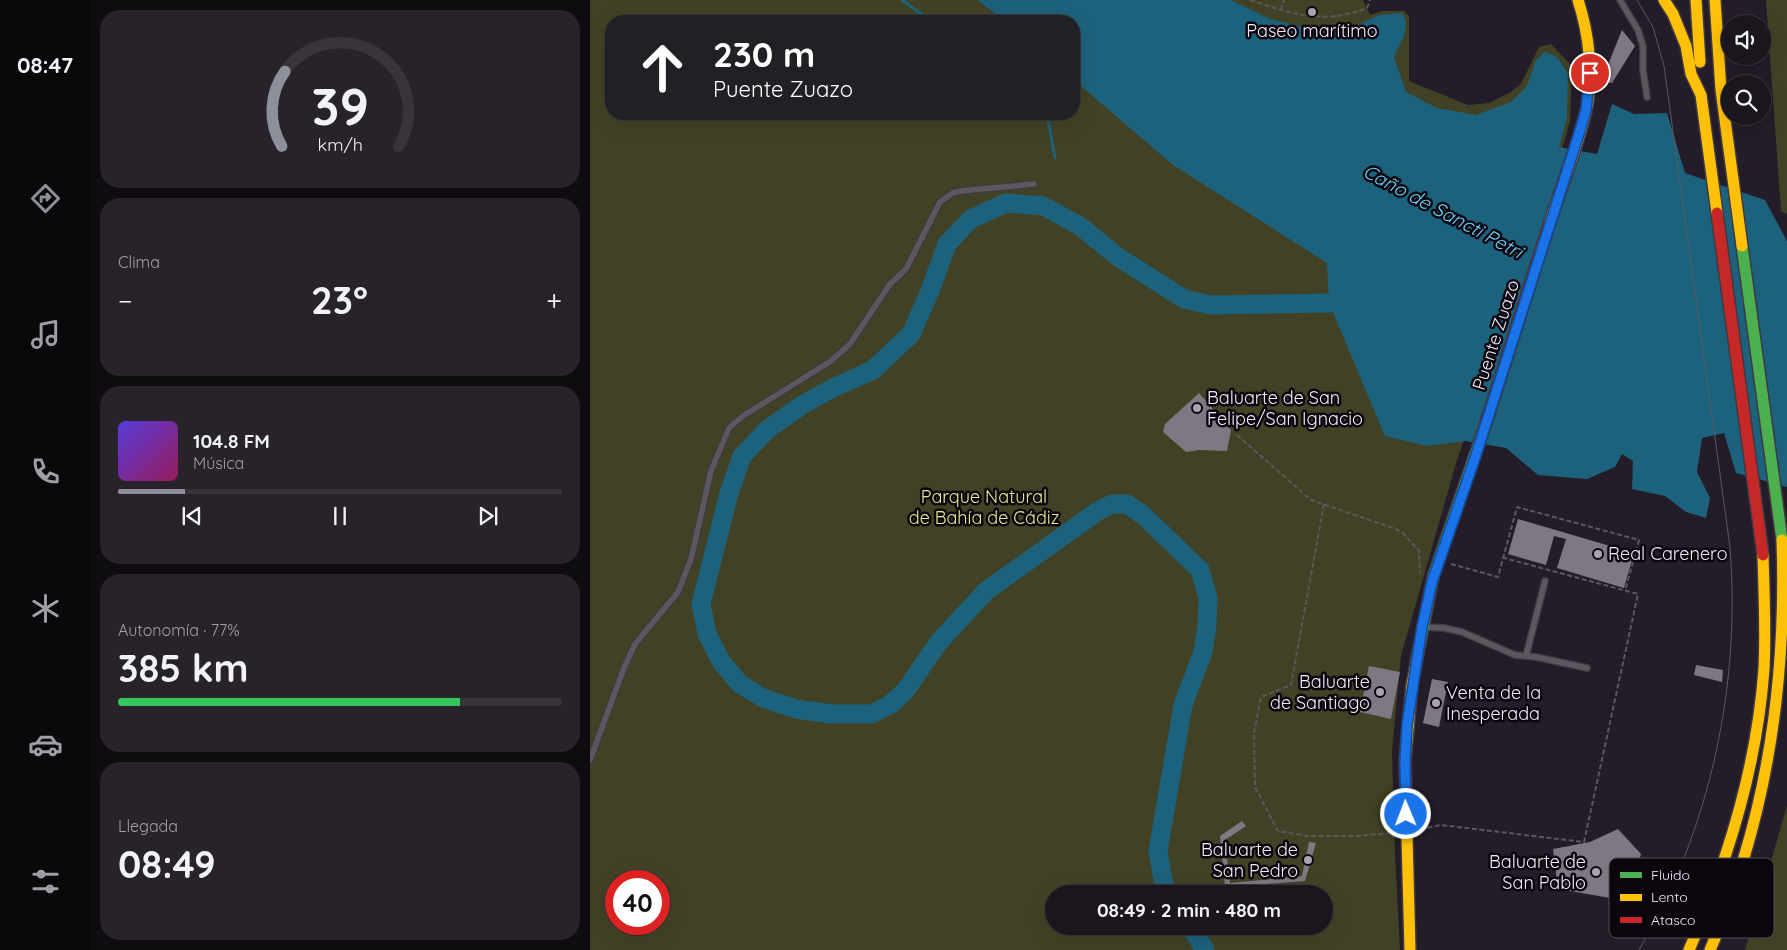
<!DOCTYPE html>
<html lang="es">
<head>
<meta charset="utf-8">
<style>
  body { margin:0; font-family:Quicksand,sans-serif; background:#28222b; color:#f1f3f6; height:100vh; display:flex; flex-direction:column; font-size:19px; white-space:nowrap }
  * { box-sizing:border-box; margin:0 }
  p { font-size:16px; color:#a09fa4 }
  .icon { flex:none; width:28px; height:28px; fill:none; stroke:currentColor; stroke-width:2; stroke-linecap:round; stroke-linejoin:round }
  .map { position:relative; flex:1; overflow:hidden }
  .details { display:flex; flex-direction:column; gap:10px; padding:10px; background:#0f0c10; width:500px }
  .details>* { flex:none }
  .hud { position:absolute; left:15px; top:15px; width:475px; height:105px; border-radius:20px; box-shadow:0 5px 20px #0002,0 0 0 1px #39343c; background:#202124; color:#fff; overflow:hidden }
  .buttons { position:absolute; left:1131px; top:15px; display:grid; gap:10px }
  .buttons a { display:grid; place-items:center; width:50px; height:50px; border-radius:50%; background:#1b151e; box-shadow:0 5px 20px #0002,0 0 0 1px #39343c; font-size:25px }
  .speed { position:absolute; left:15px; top:870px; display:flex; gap:10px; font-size:25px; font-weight:700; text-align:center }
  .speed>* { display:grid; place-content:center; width:65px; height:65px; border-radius:50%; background:#1b151e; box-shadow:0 5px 20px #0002,0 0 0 1px #39343c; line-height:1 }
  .speed .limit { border:8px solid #d22; background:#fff; color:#111 }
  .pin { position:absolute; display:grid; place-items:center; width:42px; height:42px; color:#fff; margin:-21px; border:2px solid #fff; border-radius:50%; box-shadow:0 1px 5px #0007 }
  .me { position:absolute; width:55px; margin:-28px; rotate:359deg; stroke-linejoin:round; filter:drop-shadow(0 0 4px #0008) }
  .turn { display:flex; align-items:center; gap:18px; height:105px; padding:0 25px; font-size:22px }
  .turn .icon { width:65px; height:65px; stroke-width:2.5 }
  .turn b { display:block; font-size:35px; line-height:42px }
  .big { font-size:38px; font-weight:700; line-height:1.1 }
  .details .tile { flex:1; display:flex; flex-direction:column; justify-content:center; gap:8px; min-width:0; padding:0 18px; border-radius:20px; background:#28222b }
  .details .dial { align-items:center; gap:0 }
  .dial svg { height:130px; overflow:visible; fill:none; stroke:#39343c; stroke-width:7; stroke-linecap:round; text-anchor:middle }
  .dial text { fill:#f1f3f6; stroke:none }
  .song { display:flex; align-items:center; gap:15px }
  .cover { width:60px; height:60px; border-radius:8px; background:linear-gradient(135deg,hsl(250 70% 55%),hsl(330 70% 35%)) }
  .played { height:5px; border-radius:2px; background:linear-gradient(90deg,#8c9099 15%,#39343c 15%) }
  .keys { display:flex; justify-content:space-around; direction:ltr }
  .heat { display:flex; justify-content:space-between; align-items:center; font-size:28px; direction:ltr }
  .charge { height:8px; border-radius:4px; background:linear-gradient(90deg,#34c759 77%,#39343c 0) }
  .trip { position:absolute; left:455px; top:885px; width:288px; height:50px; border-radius:25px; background:#1b151e; box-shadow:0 5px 20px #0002,0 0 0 1px #39343c; font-weight:700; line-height:50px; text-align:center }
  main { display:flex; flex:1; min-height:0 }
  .tab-bar { display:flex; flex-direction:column; width:90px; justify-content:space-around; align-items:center; background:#0b080c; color:#a09fa4 }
  .tab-bar .icon { width:35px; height:35px }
  .tab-bar .current { color:#8c9099 }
  .tab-bar b { font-size:22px; color:#f1f3f6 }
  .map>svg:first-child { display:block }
</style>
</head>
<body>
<main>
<nav class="tab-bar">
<b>08:47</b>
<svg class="icon current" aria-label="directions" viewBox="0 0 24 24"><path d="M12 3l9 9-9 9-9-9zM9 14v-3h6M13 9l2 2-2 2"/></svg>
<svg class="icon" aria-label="music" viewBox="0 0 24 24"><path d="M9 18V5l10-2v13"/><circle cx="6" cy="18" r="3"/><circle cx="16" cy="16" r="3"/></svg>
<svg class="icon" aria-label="phone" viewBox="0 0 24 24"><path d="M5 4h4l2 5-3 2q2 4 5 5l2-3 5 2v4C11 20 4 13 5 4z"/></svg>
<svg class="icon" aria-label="climate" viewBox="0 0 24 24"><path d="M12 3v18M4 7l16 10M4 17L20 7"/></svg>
<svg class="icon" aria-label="car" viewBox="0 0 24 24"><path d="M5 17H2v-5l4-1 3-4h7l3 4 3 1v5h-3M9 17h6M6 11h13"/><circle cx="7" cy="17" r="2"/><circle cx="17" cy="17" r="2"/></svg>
<svg class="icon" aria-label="filters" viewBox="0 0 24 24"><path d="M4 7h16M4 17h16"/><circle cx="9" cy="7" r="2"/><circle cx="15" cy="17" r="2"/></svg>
</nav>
<section class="details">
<div class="tile dial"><svg viewBox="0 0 100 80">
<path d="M14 69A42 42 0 1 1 86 69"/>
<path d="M14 69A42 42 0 0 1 16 23" stroke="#8c9099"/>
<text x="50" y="56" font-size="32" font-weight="700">39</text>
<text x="50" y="72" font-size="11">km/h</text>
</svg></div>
<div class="tile"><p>Clima</p>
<div class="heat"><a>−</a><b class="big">23°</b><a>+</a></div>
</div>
<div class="tile">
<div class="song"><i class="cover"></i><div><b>104.8 FM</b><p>Música</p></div></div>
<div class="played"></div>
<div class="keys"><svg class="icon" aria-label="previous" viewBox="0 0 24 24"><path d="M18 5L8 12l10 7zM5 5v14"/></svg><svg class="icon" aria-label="pause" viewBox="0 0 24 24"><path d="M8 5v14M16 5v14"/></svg><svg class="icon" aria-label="next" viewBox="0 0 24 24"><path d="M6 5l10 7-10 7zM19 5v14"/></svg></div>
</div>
<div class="tile"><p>Autonomía · 77%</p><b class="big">385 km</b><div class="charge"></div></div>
<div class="tile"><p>Llegada</p><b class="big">08:49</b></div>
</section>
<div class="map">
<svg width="1197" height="950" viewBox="0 0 1197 950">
  <rect width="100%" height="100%" fill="#241c28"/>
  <path fill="#414225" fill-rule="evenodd" d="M 0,0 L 773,0 L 780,15 L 792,11 L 814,11 L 819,16 L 819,81 L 878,105 L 899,103 L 921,92 L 931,84 L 949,47 L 961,44 L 982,66 L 980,121 L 975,139 L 867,460 L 811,656 L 802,750 L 805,854 L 810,950 L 0,950 ZM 21,21 L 484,21 L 484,114 L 21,114 ZM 26,881 L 69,881 L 69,924 L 26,924 ZM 464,894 L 734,894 L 734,926 L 464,926 Z
    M 1176,0 L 1197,0 L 1197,214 L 1191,211 Z
    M 1197,806 L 1197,950 L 1155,950 Z"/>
  <path fill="#1d627c" d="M 388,0 L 641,0 L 680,19 L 723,29 L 760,29 L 789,15 L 812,13 C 822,27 810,44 804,57 L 816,92 L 847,108 L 886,115 L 921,102 L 937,86 L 946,60 L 955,52 L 967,57 L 978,74 L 977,118 L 969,147 L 1007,154 L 1022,104 L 1044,114 L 1077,113 L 1095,173 L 1175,200 L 1197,241 L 1197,487 L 1146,473 L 1134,433 L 1112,438 L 1107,472 L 1120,498 L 1116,518 L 1096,512 L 1075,496 L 1042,489 L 1043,461 L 1032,454 L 1025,467 L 997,479 L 948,475 L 916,448 L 875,441 L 836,446 L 795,436 L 739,303 L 737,263 L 583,165 L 484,80 L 484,21 L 414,21 Z"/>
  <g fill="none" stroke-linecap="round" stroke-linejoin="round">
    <path stroke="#1d627c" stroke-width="3" d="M 312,0 L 341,21
      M 457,114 L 465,158"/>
    <path stroke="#1d627c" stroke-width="19" d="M 579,894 L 574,886 L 568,851 L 593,705 L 613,652 L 617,625 L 618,598 L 610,570 L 554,516 L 537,504 L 522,504 L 508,511 L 396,591 L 348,643 L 316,690 L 300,705 L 281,714 L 241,714 L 206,709 L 173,698 L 150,684 L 132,663 L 117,634 L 111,604 L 139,493 L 152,456 L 178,429 L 212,405 L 243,388 L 283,370 L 321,334 L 340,291 L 357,244 L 381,219 L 416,203 L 453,206 L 490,226 L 528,257 L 594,299 L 621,305 L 739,303
      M 600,926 L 615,950"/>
  </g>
  <path fill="#7f7883" d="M 1032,30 L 1045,46 L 1022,83 L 1011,82 Z
    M 609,393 L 641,430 L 637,451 L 609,450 L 596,452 L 573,432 L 575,424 Z
    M 928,519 L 1044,553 L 1034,588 L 967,568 L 976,539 L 964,536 L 956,565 L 918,554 Z
    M 1106,665 L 1133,670 L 1132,682 L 1104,675 Z
    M 779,666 L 810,672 L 801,719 L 770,712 Z
    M 842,679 L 858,682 L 849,727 L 833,723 Z
    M 652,821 L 656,826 L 635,840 L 640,883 L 712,876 L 719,842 L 726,843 L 715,881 L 635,887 L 630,836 Z
    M 1028,829 L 1051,854 L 1038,901 L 968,889 L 963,849 L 1000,842 Z"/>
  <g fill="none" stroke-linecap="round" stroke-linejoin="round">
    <g stroke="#3f3942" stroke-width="8">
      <path id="lane" d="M 1030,0 L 1048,30 L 1053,46 L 1053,70 L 1057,97
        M 834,627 L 854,628 L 872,632 L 925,655 L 946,657 L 997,668
        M 936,656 L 955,581
        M 0,760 L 34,668 L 45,644 L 88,592 L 101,559 L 121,471 L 139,428 L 153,416 L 241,361 L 260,344 L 300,284 L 316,269 L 350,202 L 363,193 L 371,191 L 444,184"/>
    </g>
    <g stroke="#3f3942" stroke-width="14">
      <path id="fast" d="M 1152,246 L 1192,540
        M 828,653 L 843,577 L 895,426"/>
    </g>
    <g stroke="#3f3942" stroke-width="14">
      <path id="slow" d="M 1074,0 L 1083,14 L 1096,46 L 1101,74 L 1111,95 L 1127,213
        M 1106,0 L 1110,62
        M 1125,0 L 1131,90 L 1152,246
        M 960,222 C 972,185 987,148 996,111 C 1004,75 999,34 988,0
        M 820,950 L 815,761 L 822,685 L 828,653
        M 1099,950 C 1138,861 1167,766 1174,669 C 1176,631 1174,593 1173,555
        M 1120,950 C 1177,820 1197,682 1192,540"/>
    </g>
    <g stroke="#3f3942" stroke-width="14">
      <path id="jam" d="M 1127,213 L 1173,555
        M 895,426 L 960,222"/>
    </g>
    <path stroke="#5b575f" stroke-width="2" stroke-dasharray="5 2.5" stroke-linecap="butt" d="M 660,0 C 702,14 734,25 777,8 L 780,0
      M 691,10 L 694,0
      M 647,435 L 721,500 L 806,529 L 813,533 L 829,551 L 830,573
      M 734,504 L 701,685 L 671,697 L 664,733 L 665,787 L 688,831 L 717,836 L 766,836 L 803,833
      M 861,564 L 908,577 L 927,507 L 1049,540 L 1035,591
      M 830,829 L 851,825 L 994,842 L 1048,594 L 914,558"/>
    <use href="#lane" stroke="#5c575f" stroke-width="5.5"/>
    <use href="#fast" stroke="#4caf50" stroke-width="11"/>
    <use href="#slow" stroke="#ffc107" stroke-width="11"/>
    <use href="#jam" stroke="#c62828" stroke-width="11"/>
    <path stroke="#5c575f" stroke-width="1" d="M 1047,0 L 1063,27 L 1074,66 L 1140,547 C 1151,686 1120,830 1049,950"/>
  </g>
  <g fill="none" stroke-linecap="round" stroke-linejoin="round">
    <g stroke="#114b97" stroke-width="12">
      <path id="route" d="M 816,814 L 815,762 L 817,725 L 832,627 L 842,582 L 885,458 L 988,137 L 996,110 L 1000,73"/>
    </g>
    <use href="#route" stroke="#1a73e8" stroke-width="9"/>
  </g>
  <g fill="#aba2af" stroke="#0b060e" stroke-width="2">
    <circle cx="722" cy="12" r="5"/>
    <circle cx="607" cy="408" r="5"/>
    <circle cx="1008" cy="554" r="5"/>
    <circle cx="790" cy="692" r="5"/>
    <circle cx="846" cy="703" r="5"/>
    <circle cx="718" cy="860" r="5"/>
    <circle cx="1006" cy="872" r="5"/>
  </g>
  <g text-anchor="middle" stroke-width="5" stroke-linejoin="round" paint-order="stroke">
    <g font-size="18" fill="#f3eaf8" stroke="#0b060e" text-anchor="start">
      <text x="722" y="37" text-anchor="middle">Paseo marítimo</text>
      <text x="617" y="404">Baluarte de San<tspan x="617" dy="21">Felipe/San Ignacio</tspan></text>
      <text x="1018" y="560">Real Carenero</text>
      <text x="780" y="688" text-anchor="end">Baluarte<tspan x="780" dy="21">de Santiago</tspan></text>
      <text x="856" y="699">Venta de la<tspan x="856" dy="21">Inesperada</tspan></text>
      <text x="708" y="856" text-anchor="end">Baluarte de<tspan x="708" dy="21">San Pedro</tspan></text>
      <text x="996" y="868" text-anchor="end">Baluarte de<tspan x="996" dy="21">San Pablo</tspan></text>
    </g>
    <g font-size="18" fill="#f3eaf8" stroke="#0b060e">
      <text transform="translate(906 335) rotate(-72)" y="6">Puente Zuazo</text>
    </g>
    <g font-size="18" fill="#e4ea8f" stroke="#0b060e">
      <text x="394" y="503">Parque Natural<tspan x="394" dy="21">de Bahía de Cádiz</tspan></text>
    </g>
    <g font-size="19" font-style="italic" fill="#6ad4fd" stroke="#0b060e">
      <text transform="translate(853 211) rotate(28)" y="7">Caño de Sancti Petri</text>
    </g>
  </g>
  <rect x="1019" y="858" width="165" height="80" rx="8" fill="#0b060e" stroke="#514a54" stroke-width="1"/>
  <rect x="1030" y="872" width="22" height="6" fill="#4caf50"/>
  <rect x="1030" y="894" width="22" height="7" fill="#ffc107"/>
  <rect x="1030" y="917" width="22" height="6" fill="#c62828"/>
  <g font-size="14" fill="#f3eaf8">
    <text x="1061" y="880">Fluido</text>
    <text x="1061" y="902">Lento</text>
    <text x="1061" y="925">Atasco</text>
  </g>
</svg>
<div class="buttons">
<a><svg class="icon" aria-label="sound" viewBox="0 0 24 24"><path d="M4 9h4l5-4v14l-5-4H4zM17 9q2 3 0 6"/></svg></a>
<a><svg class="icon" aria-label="search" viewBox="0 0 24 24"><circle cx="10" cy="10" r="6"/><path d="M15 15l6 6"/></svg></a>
</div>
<div class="speed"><div class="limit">40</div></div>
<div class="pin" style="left:1000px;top:73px;background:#d93025"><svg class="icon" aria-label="arrive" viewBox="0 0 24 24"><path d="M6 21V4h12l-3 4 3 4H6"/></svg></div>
<svg class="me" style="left:816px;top:814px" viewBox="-20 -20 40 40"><circle r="17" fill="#1a73e8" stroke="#fff" stroke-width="3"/><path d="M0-11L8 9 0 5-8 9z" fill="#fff"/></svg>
<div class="trip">08:49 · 2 min · 480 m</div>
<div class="hud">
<div class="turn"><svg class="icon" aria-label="ahead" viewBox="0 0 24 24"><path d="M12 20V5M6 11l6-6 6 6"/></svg><div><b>230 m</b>Puente Zuazo</div></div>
</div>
</div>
</main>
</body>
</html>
